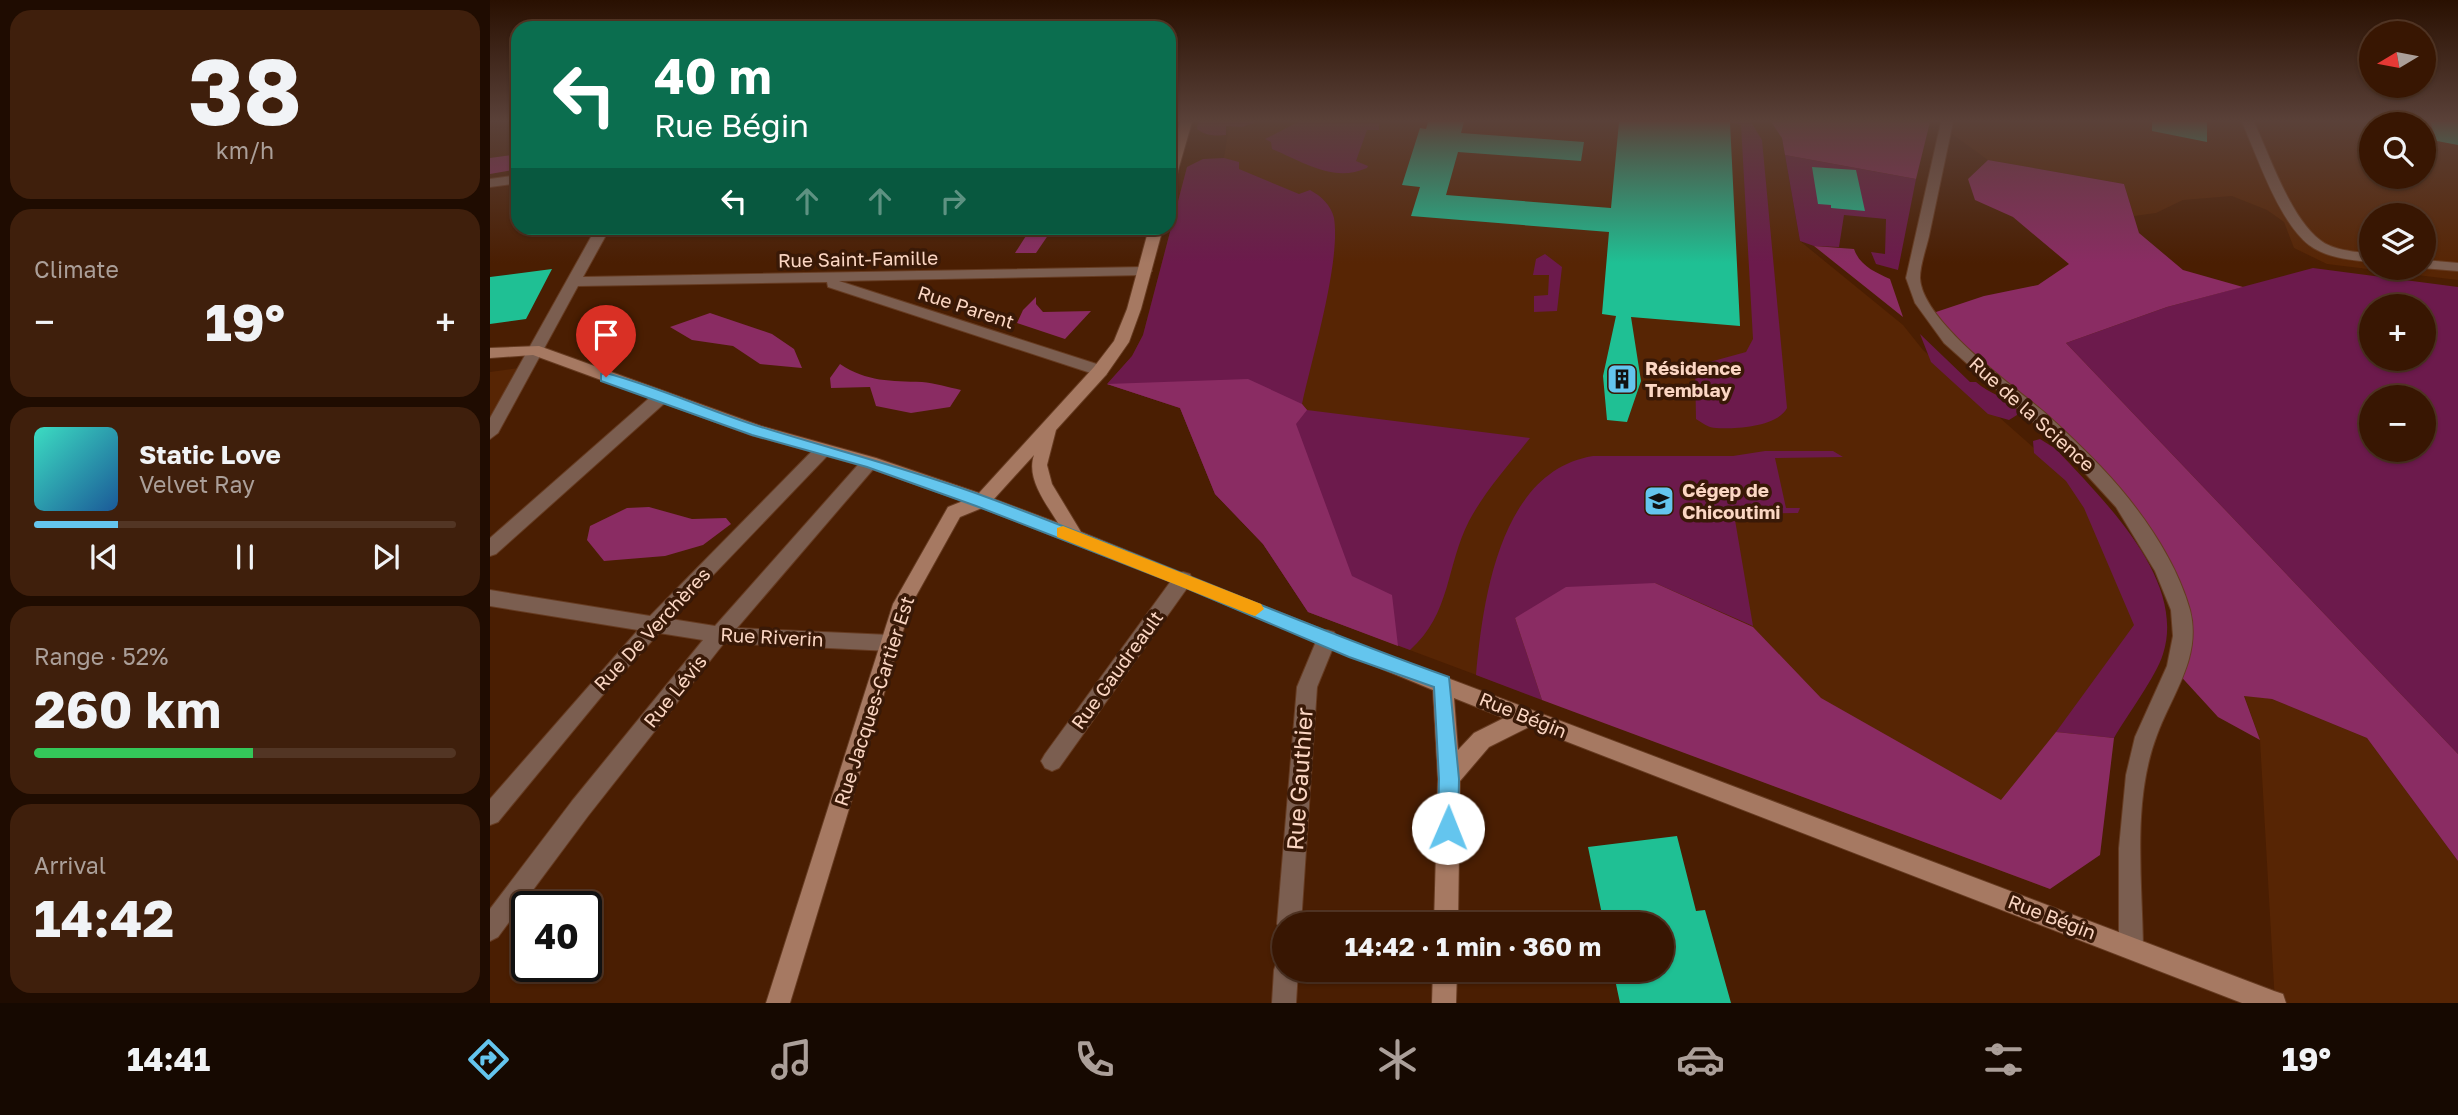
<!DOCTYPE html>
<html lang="en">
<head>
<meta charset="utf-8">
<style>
  body { margin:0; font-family:"Golos Text",sans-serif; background:#3f1f0c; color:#f1f3f6; height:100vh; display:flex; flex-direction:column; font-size:26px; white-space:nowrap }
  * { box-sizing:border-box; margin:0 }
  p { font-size:23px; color:#ab9f99 }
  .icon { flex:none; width:38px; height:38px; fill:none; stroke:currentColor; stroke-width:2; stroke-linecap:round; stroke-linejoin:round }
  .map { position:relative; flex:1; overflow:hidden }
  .side { display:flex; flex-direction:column; gap:10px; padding:10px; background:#1f0c01; width:490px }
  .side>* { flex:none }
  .top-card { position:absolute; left:21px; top:21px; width:665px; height:214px; border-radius:21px; box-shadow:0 2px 5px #0004,0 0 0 2px #523524; background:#0b6e4f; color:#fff; overflow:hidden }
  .needle { width:46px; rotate:260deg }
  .controls { position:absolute; left:1869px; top:21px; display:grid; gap:14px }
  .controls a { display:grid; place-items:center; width:77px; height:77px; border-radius:50%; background:#381602; box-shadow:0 2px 5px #0004,0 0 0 2px #523524; font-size:35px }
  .speed { position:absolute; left:21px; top:891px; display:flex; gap:14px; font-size:35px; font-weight:700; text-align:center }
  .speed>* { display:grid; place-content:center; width:91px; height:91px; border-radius:50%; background:#381602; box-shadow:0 2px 5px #0004,0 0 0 2px #523524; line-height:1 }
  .speed .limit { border:4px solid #111; border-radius:10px; background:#fff; color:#111 }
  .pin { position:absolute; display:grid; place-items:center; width:60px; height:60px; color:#fff; margin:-72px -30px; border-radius:50% 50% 50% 0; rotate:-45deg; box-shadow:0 0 7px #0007 }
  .pin .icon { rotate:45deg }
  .me { position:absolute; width:77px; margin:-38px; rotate:1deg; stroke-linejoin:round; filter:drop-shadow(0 0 5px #0008) }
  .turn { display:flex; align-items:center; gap:24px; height:147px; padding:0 28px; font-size:32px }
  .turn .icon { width:91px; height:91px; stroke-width:2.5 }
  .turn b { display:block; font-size:49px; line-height:60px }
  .lanes { display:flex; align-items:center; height:66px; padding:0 28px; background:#0003; justify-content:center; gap:35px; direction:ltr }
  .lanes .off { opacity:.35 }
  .big { font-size:52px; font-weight:700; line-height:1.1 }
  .side .widget { flex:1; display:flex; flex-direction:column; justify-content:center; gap:10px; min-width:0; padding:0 24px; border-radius:21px; background:#3f1f0c }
  .side .dial { align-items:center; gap:0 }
  .dial b { font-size:91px; line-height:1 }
  .song { display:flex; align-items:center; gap:21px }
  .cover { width:84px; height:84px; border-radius:10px; background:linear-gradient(135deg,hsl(170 70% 55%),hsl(210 70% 35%)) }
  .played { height:7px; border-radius:4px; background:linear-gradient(90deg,#64c5ee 20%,#523524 20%) }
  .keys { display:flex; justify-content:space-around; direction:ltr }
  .heat { display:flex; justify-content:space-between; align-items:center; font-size:38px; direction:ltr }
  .charge { height:10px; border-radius:5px; background:linear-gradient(90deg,#34c759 52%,#523524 0) }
  .trip { position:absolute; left:782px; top:912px; width:402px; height:70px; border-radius:35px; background:#381602; box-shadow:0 2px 5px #0004,0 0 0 2px #523524; font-weight:700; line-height:70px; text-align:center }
  .tabs { display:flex; height:112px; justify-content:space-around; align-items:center; background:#160901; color:#ab9f99 }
  .tabs .icon { width:49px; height:49px }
  .tabs .selected { color:#64c5ee }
  .tabs b { font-size:32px; color:#f1f3f6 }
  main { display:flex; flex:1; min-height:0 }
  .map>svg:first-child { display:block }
</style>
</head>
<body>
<main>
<section class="side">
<div class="widget dial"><b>38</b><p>km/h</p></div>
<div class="widget"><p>Climate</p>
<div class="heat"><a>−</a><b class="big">19°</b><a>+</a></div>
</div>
<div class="widget">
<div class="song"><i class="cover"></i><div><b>Static Love</b><p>Velvet Ray</p></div></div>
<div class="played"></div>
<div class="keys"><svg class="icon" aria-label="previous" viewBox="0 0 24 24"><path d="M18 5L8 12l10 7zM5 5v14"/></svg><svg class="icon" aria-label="pause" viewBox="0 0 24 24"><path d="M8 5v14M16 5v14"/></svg><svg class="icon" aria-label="next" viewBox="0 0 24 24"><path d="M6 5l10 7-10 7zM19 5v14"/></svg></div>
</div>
<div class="widget"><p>Range · 52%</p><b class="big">260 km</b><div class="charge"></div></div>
<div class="widget"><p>Arrival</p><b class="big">14:42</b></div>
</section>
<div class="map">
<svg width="1968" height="1003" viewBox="0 0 1968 1003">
  <rect width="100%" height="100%" fill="#4a1e02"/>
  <path fill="#572504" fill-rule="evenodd" d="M 708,122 L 1281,122 L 1292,138 L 1310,241 L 1413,325 L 1433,350 L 1613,509 L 1663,589 L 1636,694 L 1560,889 L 818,612 L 773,544 L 725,494 L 690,408 L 617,384 L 642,356 L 653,335 L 697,167 L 713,159 L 734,158 L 739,127 Z
    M 1457,122 L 1968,122 L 1968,280 L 1837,264 L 1804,248 L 1794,222 L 1777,210 L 1742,196 L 1693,200 L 1666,213 L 1644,216 L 1634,184 L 1498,160 L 1455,129 ZM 1881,124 L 1934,124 L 1934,177 L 1881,177 ZM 1881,215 L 1934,215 L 1934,268 L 1881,268 Z
    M 29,368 L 0,420 L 0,372 Z
    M 1754,695 L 1782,699 L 1877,738 L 1968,861 L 1968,1003 L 1785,1003 L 1770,740 Z"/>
  <path fill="#6c1a4c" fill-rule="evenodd" d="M 708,122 L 766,122 L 752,127 L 736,126 L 736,135 C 726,136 716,136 707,129 Z
    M 808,122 L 889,123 L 889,130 L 877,130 L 866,161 L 878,166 L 877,168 C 843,183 814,162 782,149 L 781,142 L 775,139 Z
    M 1240,122 L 1261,122 L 1272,140 L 1297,408 C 1287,427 1246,429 1226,428 C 1219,428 1212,423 1206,419 L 1205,366 L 1256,352 L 1263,339 L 1251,125 Z
    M 1295,155 L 1426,179 L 1408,270 L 1386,264 L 1381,252 L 1395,254 L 1396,219 L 1354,215 L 1349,247 L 1324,246 L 1310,241 Z
    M 734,158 L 749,162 L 749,169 L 809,194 L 820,190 C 831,196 841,205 844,218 C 851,261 822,358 812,404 L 817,410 L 1040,438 C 1019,465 995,491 979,521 C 956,566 961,614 920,650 L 818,612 L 773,544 L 725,494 L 690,408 L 617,384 L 642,356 L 653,335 L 697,167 L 713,159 Z
    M 1055,254 L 1072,267 L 1067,311 L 1044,312 L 1044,296 L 1058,295 L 1059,275 L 1043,275 L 1046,259 Z
    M 1823,268 L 1968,287 L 1968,754 L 1576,343 L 1677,307 ZM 1881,306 L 1934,306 L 1934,359 L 1881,359 ZM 1881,397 L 1934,397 L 1934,450 L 1881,450 Z
    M 1430,334 L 1480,382 L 1486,382 C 1500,394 1516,398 1526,406 L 1527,415 L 1519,420 L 1498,414 L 1441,362 Z
    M 1550,439 L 1566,449 C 1612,499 1697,579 1673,654 C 1666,677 1637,715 1624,738 L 1566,732 L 1644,625 L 1594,508 L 1576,481 L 1544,453 L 1543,441 Z
    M 1275,451 L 1343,451 L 1353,457 L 1285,458 L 1296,508 L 1310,508 L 1308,513 L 1244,514 L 1263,626 L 1165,583 L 1025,618 L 1052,700 L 986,675 C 993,599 1010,471 1103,456 L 1243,456 Z"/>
  <path fill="#8a2c63" d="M 1281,122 L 1440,122 L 1426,179 L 1295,155 L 1292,138 Z
    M 28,154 L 28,169 L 0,174 L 0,158 Z
    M 1498,160 L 1634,184 L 1649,233 L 1693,270 L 1753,287 L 1677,307 L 1576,343 L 1968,754 L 1968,861 L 1877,738 L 1782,699 L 1754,696 L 1770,740 L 1728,717 L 1685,670 L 1689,602 L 1638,511 L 1437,315 L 1494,296 L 1548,285 L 1579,264 L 1523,217 L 1485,200 L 1478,179 Z
    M 541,228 L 563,228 L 546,253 L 525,253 Z
    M 1324,246 L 1364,249 C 1370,266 1385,272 1400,279 L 1413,317 Z
    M 546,297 L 546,304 L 553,312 L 601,311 L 575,339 L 527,323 L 533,310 Z
    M 220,313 L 282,334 L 304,349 L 312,368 L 270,364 L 243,346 L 202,340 L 180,327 Z
    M 350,364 C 377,382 401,381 432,382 C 444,383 458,387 471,390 L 460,407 L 421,413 L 386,406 L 380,387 L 341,388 L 340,378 Z
    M 758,379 L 812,404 L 817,410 L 806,424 L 862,576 L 902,595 L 908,646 L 818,612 L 773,544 L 725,494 L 690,408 L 617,384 Z
    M 159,507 L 202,519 L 236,518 L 241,524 L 213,545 L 175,556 L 114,561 L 97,540 L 100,526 L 137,508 Z
    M 1165,583 L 1263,627 L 1331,698 L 1511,800 L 1566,732 L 1624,738 L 1610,855 L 1560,889 L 1052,700 L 1025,618 L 1076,587 Z"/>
  <path fill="#1fc094" d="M 938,122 L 974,122 L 971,133 L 1094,142 L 1091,161 L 968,152 L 956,195 L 1121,208 L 1129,122 L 1240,122 L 1250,326 L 1141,317 L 1151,381 L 1137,422 L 1117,420 L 1113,376 L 1126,316 L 1112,314 L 1119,232 L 921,216 L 930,187 L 912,185 L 930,128 L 936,129 Z
    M 1662,122 L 1717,122 L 1717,142 L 1662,131 Z
    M 1940,122 L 1968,122 L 1968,145 L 1947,141 Z
    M 1322,167 L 1366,170 L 1375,211 L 1341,208 L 1341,205 L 1328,204 Z
    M 62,269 L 36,319 L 0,324 L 0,277 Z
    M 1187,836 L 1206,911 L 1215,910 L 1241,1003 L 1130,1003 L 1123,970 L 1172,970 L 1172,924 L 1114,924 L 1098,847 Z"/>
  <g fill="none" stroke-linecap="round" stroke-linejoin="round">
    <g stroke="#663b21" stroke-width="2">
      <path id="street" d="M 1451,122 L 1463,122 C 1455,160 1447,198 1439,236 C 1436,249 1430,265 1430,278 C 1432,321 1522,385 1554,412 C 1574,430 1593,448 1611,467 C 1648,506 1685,557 1700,610 C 1712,657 1682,694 1667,735 C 1642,800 1652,878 1653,946 L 1649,954 L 1641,958 L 1633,954 L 1629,946 L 1629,848 L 1636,775 L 1645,737 L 1677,666 L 1683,636 L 1681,610 L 1665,571 L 1626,507 L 1573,449 L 1454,343 L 1425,303 L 1416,278 Z
        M 1752,122 L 1764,122 C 1780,156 1800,217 1830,240 C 1844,251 1864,251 1881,254 L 1881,262 C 1861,260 1836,258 1819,245 C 1788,220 1768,158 1752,122 Z
        M 28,175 L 28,183 L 0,187 L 0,179 Z
        M 106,228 L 120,228 L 93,277 L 655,267 L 662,271 L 655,275 L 349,281 L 616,367 L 618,371 L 616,375 L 610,376 L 338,287 L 337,282 L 88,286 L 8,433 L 0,439 L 0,418 Z
        M 1934,260 L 1968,263 L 1968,271 L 1932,268 Z
        M 171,391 L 177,393 L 179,397 L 177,401 L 6,554 L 0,556 L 0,538 L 165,393 Z
        M 333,444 L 341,450 L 339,454 L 181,619 L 225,626 L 374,458 L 386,458 L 388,462 L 386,466 L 247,628 L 400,635 L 407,637 L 410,643 L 407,649 L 400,651 L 234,643 L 98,816 L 8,937 L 0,941 L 0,909 L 82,801 L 213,640 L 169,633 L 111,697 L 8,822 L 0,825 L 0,799 L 148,630 L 0,606 L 0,590 L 160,616 L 327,446 Z
        M 693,572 L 700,574 L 702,579 L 700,584 L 569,768 L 562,771 L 555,768 L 551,761 L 555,754 L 686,574 Z
        M 837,630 L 844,632 L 847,638 L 827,687 L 811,924 L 794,924 L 794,934 L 787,924 L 807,687 L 830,632 Z
        M 794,959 L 794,970 L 808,970 L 806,1003 L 782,1003 L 784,970 L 787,961 Z"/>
    </g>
    <g stroke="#663b21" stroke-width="2">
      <path id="secondary" d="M 690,122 L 702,122 L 685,181 L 679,185 L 679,159 Z
        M 659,228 L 673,228 L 651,309 L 639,342 L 616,375 L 566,430 L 557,465 L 562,484 L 591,532 L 873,646 L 1784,991 L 1793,994 L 1796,1003 L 1752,1003 L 1039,727 L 999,747 L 970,781 L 968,924 L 944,924 L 948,779 L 943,690 L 686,584 L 492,508 L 470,517 L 421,605 L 300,1003 L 276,1003 L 403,604 L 458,507 L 473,501 L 376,467 L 261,435 L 43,355 L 0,358 L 0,348 L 49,346 L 271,426 L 386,458 L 489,493 L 604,367 L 624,341 L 637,309 ZM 544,455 C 536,479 556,503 568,523 L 504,499 ZM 964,698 L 1014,718 L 984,733 L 968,750 Z
        M 943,970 L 967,970 L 966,1003 L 942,1003 Z"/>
    </g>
    <use href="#street" fill="#7b5e50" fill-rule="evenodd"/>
    <use href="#secondary" fill="#a67962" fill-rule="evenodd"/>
  </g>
  <linearGradient id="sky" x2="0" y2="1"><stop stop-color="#291001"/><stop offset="0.46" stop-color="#5a4139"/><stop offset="1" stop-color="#5a4139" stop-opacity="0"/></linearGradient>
  <rect width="1968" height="263" fill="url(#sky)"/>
  <path fill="#64c5ee" stroke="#41809b" stroke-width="2" d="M 116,373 C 169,387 219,411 271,427 C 348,451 424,470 499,498 C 654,555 804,622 959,677 L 969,779 L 968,828 L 965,835 L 958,837 L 951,835 L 948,828 L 949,779 L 944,687 L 859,657 L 687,584 L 486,506 L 377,467 L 262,435 L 111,381 L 111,374 Z"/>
  <path fill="#f59e0b" d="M 573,526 L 771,604 L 774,609 L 765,616 L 759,614 L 567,537 L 567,528 Z"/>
  <defs>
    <g id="building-square" transform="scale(1.575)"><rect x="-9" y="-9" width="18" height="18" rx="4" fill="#64c5ee" stroke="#391907"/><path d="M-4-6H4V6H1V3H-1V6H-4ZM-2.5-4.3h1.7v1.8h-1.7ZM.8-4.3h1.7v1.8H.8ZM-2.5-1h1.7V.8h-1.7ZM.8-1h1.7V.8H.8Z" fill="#111"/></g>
    <g id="university-square" transform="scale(1.575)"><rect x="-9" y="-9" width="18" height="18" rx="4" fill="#64c5ee" stroke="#391907"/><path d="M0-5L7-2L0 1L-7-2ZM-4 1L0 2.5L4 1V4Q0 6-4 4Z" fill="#111"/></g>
  </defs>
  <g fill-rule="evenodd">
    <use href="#building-square" x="1132" y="379"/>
    <use href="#university-square" x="1169" y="501"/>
  </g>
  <g text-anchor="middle" stroke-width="7" stroke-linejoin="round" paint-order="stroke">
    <g font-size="19" fill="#fbd6c3" stroke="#391907">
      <text transform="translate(368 259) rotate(-1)" y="7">Rue Saint-Famille</text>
      <text transform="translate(476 307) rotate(18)" y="7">Rue Parent</text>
      <text transform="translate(1542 414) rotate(42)" y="7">Rue de la Science</text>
      <text transform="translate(162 629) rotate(-47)" y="7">Rue De Verchères</text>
      <text transform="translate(282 637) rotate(3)" y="7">Rue Riverin</text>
      <text transform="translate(627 670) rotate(-54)" y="7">Rue Gaudreault</text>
      <text transform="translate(185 691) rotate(-51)" y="7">Rue Lévis</text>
      <text transform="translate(384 701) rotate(-72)" y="7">Rue Jacques-Cartier Est</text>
      <text transform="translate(1033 715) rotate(22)" y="7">Rue Bégin</text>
      <text transform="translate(1562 917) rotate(21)" y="7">Rue Bégin</text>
    </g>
    <g font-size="19" font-weight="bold" fill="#fbd6c3" stroke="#391907" text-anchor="start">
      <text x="1155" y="375">Résidence<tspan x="1155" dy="22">Tremblay</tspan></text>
      <text x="1192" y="497">Cégep de<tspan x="1192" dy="22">Chicoutimi</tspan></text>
    </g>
    <g font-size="23" fill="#fbd6c3" stroke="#391907">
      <text transform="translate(810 779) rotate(-86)" y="8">Rue Gauthier</text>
    </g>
  </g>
</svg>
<div class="controls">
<a><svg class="needle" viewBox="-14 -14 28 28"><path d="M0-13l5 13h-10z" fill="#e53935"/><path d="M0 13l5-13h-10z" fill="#ab9f99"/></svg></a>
<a><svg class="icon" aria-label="search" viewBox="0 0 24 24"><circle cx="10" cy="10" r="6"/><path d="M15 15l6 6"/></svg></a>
<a><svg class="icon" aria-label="layers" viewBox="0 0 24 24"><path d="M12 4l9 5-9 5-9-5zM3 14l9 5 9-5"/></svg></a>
<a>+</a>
<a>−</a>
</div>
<div class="speed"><div class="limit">40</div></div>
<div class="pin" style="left:116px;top:377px;background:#d93025"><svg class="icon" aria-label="arrive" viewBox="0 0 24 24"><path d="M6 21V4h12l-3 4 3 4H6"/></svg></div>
<svg class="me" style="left:958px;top:828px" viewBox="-20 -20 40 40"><circle r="19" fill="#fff"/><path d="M0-13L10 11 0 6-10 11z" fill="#64c5ee"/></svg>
<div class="trip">14:42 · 1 min · 360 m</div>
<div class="top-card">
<div class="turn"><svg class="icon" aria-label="left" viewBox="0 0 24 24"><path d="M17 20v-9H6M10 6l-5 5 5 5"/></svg><div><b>40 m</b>Rue Bégin</div></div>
<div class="lanes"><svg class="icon" aria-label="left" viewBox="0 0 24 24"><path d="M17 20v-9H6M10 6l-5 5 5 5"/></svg><svg class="icon off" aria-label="ahead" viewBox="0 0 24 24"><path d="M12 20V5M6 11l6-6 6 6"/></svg><svg class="icon off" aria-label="ahead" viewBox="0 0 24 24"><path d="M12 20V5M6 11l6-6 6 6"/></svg><svg class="icon off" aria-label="right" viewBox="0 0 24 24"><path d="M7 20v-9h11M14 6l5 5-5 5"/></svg></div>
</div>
</div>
</main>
<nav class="tabs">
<b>14:41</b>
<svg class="icon selected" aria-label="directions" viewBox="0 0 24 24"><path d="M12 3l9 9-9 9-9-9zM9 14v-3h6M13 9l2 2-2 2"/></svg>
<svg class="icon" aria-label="music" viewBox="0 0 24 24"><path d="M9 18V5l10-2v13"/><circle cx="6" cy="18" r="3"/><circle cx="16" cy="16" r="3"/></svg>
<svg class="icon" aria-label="phone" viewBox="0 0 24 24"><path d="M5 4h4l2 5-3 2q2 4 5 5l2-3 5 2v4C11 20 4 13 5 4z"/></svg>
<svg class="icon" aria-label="climate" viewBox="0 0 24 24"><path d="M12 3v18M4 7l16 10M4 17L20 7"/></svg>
<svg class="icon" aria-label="car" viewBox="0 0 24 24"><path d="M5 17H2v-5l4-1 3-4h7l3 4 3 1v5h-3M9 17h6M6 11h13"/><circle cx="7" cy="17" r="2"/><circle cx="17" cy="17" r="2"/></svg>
<svg class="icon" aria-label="filters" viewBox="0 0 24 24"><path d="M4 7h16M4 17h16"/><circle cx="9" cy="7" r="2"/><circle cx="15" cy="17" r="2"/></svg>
<b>19°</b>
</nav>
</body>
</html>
